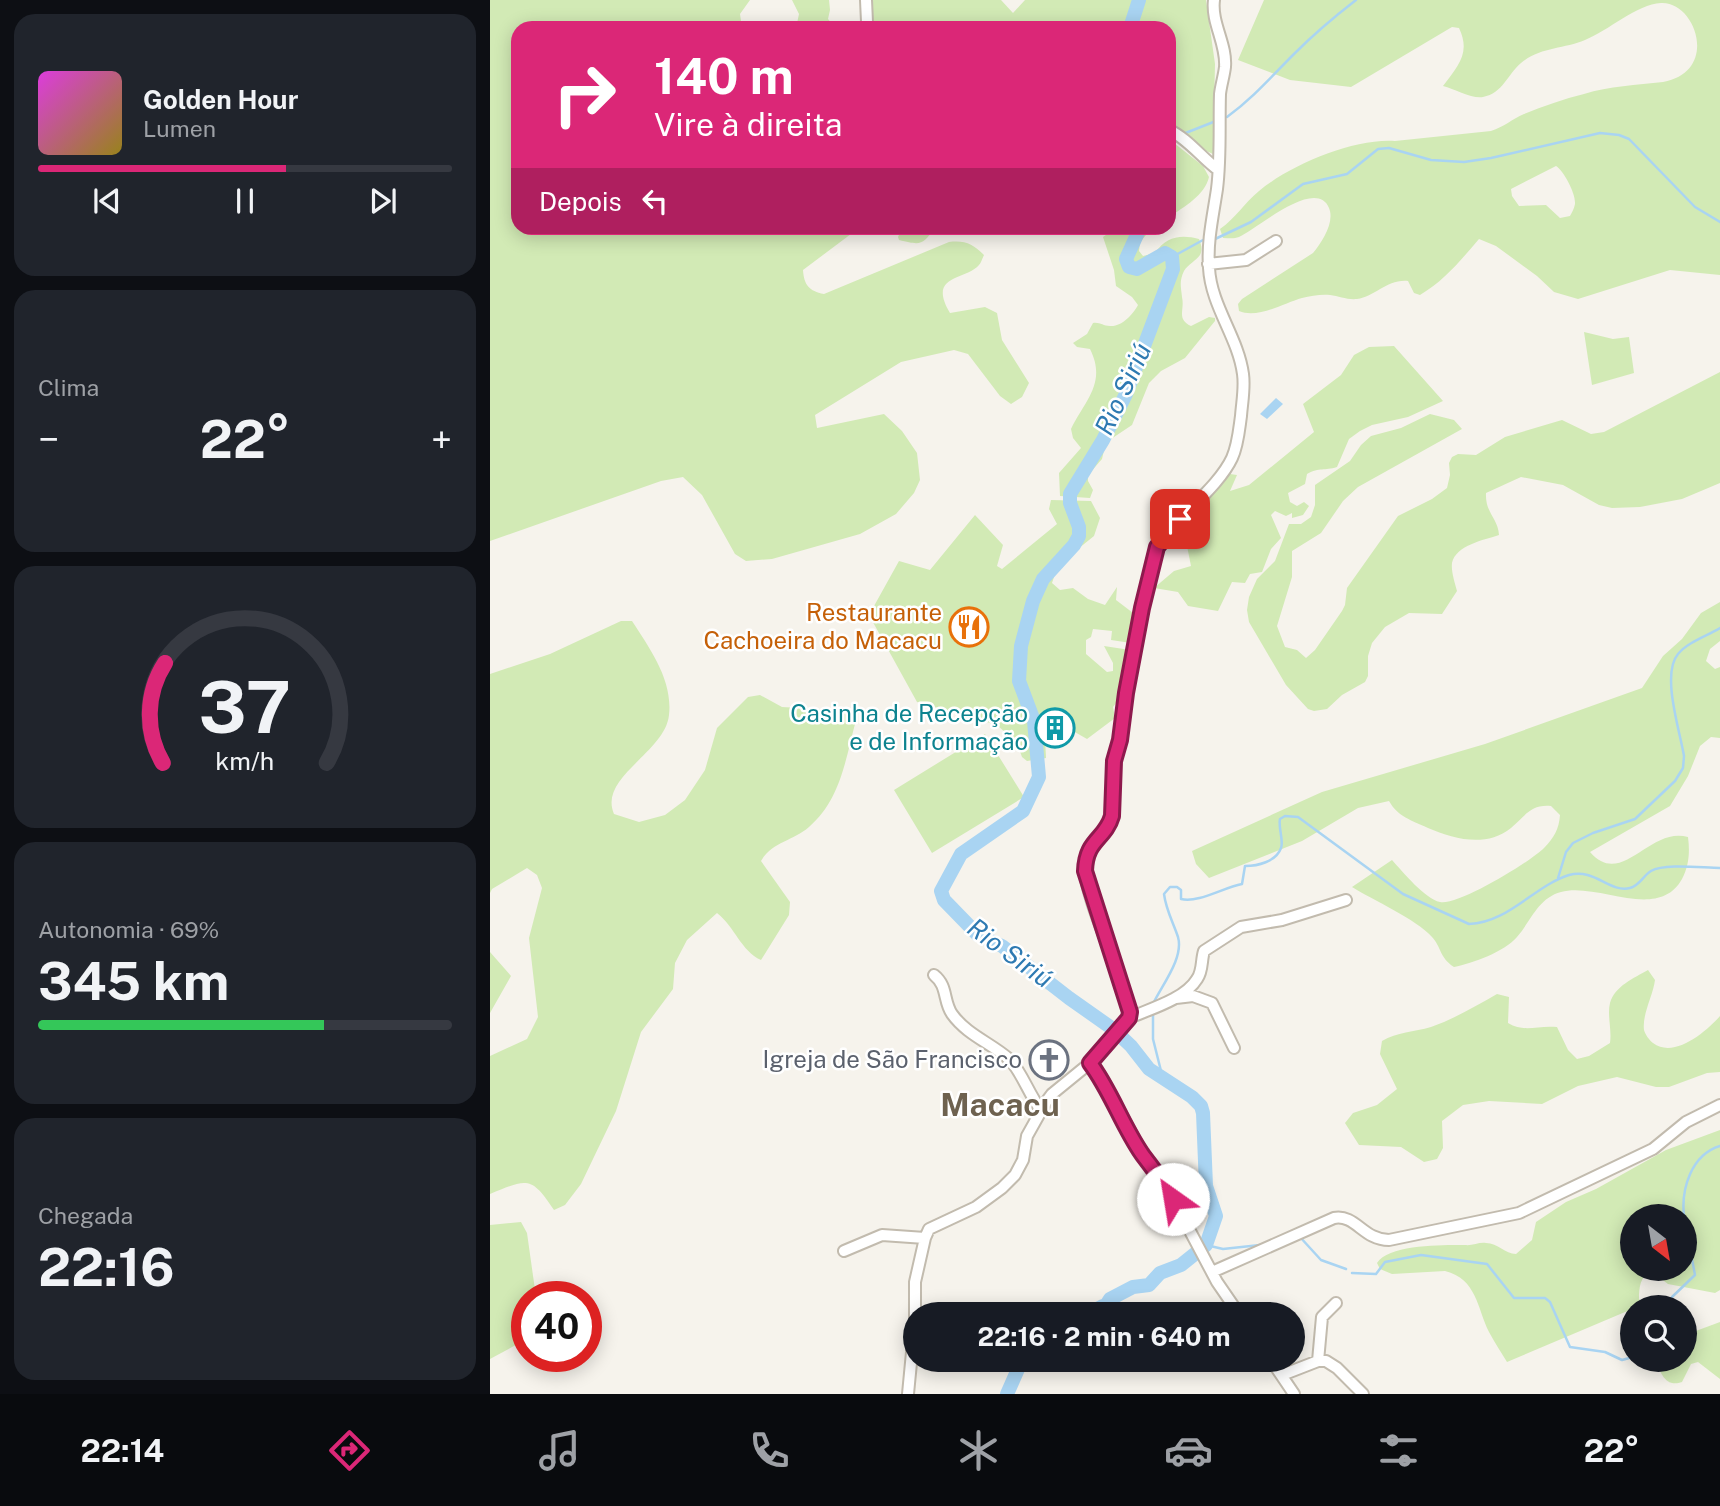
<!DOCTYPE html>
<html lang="pt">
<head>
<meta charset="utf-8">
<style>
  body { margin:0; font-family:"Public Sans",sans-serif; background:#20242c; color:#f1f3f6; height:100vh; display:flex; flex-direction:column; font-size:26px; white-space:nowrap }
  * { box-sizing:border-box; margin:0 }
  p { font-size:23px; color:#9ea1a6 }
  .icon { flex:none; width:38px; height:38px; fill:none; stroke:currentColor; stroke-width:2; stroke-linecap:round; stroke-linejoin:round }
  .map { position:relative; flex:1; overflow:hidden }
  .sheet { display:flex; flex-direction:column; gap:14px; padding:14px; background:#0d0f14; width:490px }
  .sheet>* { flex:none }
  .top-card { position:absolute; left:21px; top:21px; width:665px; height:214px; border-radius:21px; box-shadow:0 4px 18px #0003; background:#db2777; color:#fff; overflow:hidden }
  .needle { width:46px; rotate:149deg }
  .fabs { position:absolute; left:1130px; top:1204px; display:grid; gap:14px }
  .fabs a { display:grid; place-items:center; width:77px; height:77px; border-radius:50%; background:#171b24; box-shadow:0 4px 18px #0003; font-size:35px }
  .speed { position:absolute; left:21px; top:1281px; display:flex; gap:14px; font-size:35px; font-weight:700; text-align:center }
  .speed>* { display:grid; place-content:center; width:91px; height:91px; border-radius:50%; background:#171b24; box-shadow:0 4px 18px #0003; line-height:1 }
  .speed .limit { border:10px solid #d22; background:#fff; color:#111 }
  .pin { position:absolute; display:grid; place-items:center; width:60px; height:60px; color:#fff; margin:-30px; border-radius:14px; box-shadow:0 4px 10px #0006 }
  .me { position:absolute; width:77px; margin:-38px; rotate:328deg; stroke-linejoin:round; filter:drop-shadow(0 0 5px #0008) }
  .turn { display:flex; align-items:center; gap:24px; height:147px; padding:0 28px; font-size:32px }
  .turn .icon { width:91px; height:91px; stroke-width:2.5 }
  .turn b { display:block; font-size:49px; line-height:60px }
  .then { display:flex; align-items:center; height:66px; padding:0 28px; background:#0003; gap:14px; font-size:26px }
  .big { font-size:52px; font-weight:700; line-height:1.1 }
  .sheet .card { flex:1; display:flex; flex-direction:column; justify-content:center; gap:10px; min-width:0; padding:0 24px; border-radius:21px; background:#20242c }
  .sheet .dial { align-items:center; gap:0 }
  .dial svg { height:182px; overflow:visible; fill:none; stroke:#363941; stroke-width:7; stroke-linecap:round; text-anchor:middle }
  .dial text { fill:#f1f3f6; stroke:none }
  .song { display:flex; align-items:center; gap:21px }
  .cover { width:84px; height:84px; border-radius:10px; background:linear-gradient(135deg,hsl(300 70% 55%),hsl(50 70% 35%)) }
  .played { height:7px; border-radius:4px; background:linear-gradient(90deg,#db2777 60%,#363941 60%) }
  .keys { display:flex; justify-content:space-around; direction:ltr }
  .heat { display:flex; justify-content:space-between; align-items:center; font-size:38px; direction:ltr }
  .charge { height:10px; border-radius:5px; background:linear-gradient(90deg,#34c759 69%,#363941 0) }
  .trip { position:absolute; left:413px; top:1302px; width:402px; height:70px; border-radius:35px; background:#171b24; box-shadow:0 4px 18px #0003; font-weight:700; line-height:70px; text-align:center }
  .tab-bar { display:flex; height:112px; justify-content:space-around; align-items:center; background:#090b0e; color:#9ea1a6 }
  .tab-bar .icon { width:49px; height:49px }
  .tab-bar .selected { color:#db2777 }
  .tab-bar b { font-size:32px; color:#f1f3f6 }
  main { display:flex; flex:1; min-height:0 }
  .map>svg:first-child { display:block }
</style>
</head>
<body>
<main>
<section class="sheet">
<div class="card">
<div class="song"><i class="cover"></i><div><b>Golden Hour</b><p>Lumen</p></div></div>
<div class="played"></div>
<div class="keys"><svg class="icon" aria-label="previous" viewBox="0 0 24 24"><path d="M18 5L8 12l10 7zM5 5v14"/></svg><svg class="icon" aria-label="pause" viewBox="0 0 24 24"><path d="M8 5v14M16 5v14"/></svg><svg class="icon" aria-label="next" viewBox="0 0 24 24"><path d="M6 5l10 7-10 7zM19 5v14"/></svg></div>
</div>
<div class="card"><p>Clima</p>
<div class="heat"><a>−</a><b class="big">22°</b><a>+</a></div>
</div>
<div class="card dial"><svg viewBox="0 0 100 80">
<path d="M14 69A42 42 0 1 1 86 69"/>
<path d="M14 69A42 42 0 0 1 15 25" stroke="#db2777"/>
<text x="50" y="56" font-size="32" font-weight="700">37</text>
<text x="50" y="72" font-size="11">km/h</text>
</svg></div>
<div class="card"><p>Autonomia · 69%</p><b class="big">345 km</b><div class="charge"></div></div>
<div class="card"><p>Chegada</p><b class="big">22:16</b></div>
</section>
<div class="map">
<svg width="1230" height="1394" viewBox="0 0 1230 1394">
  <rect width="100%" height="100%" fill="#f6f3ec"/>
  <path fill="#d2eab5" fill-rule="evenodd" d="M 0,0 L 260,0 L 250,14 L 252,28 L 28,28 L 28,228 L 369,228 L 313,270 C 314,285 319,291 334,294 L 459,242 C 475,240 483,244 494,255 C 492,259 491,263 489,265 C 475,281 437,274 460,313 L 495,307 L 507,313 L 512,340 L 539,383 L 532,397 L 521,404 L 510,396 L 478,354 L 464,350 L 411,362 L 325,415 L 327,428 L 394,414 L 412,431 L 427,453 L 430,480 L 424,493 L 406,514 L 370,534 L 282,559 L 256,561 L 245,554 L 212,495 L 193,477 L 171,481 L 0,541 Z
    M 302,0 L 339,0 L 340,10 L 338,19 L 344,26 L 354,28 L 306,28 L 309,14 Z
    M 382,0 L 511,0 L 523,13 L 535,0 L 716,0 L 725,64 L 723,154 L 701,144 L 694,133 L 679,125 L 679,28 L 377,28 L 382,22 Z
    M 774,0 L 1230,0 L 1230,275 L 1180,270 L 1088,299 L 1064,292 L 1047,276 L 1006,246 L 989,239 C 970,261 955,280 930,295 L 924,293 L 918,281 C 897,279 885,297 867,299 C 857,300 849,296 840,295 C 831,294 821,296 812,298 C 794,303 768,319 749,311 L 748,304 L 752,299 L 823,253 C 832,242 845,222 839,208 C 826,177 768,228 749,237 C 744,239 739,238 733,238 L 730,229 C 746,218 754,203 769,191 C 800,165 864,138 905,141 L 1001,131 C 1014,127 1022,119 1034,114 C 1053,106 1074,99 1094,94 C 1119,86 1147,85 1173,82 C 1230,72 1206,1 1171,3 C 1147,4 1118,31 1095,40 C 1074,49 1050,47 1031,63 C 1017,75 1013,93 993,97 C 982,99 965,89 953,86 C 968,66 981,53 969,28 L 962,27 L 861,87 L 800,80 L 748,60 ZM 1066,166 C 1074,171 1086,194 1085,204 C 1084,209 1082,212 1080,216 L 1070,218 L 1056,205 L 1029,206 L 1022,196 L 1021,189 Z
    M 679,139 L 713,166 L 719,177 C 715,195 694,207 679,217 Z
    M 412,228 L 444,228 C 433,246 430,245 409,240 L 408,237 Z
    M 626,228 L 662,228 L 650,242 L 649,251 L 653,256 L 665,253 C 676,237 690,234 709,239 C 711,244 713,249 710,255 C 706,261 698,264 694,271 C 689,281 691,287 692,297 C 695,310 686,319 701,326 L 719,317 L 725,318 L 725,321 L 695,358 L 671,371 L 659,383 L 642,425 L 621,439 L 615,446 L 612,459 L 598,475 L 598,481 L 603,490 L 600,498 L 570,496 L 569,473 L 591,448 L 583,438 L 581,429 C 595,400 617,383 600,349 L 587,347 L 583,343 L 597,334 L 603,323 C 610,322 613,326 620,326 C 632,327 643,314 648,305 L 642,297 L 626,286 L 624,270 L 613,237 Z
    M 1094,332 L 1123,339 L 1139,337 L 1144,373 L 1102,385 Z
    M 904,346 L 953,401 L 918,417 L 882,425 L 870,431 L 859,439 L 847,467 C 834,471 830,467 817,474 L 815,484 L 798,493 L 800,502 L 807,506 L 814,502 L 819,506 L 813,515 L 802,518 L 802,513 L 796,516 L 785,511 L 781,515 L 791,538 L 781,549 L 772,572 L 760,574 L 755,583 L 742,582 L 728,611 L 698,606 L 688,592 L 664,588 L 684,571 L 701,566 L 693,526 L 740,474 L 747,475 L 740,491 L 759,485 L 824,432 L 813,404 L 851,375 L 864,355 L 879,347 Z
    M 1230,372 L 1230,483 L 1192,499 L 1150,507 L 1122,508 L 1109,505 L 1073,485 L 1031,477 L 996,493 C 995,513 1008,518 1009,535 C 994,540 966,545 962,563 C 961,572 965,583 967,591 L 952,614 L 919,613 L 895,627 L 882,643 L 878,656 L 878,676 L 875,682 L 852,695 L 837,709 L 824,711 L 818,709 L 796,685 L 759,622 L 757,610 L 759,597 L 767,579 L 785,561 L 799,524 L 811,524 L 821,517 L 825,505 L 825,485 L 860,461 L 871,445 L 881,436 L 911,428 L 940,414 L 964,420 L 972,429 L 868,487 L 853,501 L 831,533 L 802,551 L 802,577 L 787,626 L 795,647 L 807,650 L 816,658 L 825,650 L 852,611 L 855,605 L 857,588 L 908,516 L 942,499 L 957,488 L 960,475 L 959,463 L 962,457 L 968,454 L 986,455 L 1015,437 L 1072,420 L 1101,434 L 1114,432 Z
    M 561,500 L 601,501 L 610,518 L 604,536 L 568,565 L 562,583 L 570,590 L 583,588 L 598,599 L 615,605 L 627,587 L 626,600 L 647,616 L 641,643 L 621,640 L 622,631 L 603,629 L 601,637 L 596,640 L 596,654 L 617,672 L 623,671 L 623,663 L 614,646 L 640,650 L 632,695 L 623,707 L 625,718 L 597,739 L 583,731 L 569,734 L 568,725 L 562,726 L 562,736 L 555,738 L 556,758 L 537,761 L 532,757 L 527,743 L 507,725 L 427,702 L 379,615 L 409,561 L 440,570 L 485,515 L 513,545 L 507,566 L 512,569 L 567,524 L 559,509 Z
    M 1230,602 L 1230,641 L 1220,649 L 1216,661 L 1225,669 L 1230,667 L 1230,738 L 1221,737 L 1210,746 L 1198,776 L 1180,806 L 1100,852 C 1132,889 1159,826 1198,837 C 1200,852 1199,866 1192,879 C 1168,922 1108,882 1071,892 C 1048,898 1041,921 1027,937 C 1014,952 983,963 964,967 C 949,957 952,948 942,937 C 926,919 883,900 862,887 L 902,860 C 913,872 935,899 950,902 C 968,906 1040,862 1054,848 C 1064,838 1069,829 1070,815 L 1061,806 C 1041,804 1035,816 1021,828 C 996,848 964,839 938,828 C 921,820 908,817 899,801 L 868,808 L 812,841 L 719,878 L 706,864 L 702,851 L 832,792 L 995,744 L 1152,688 L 1173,656 L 1192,639 L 1211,613 Z
    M 131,621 L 142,621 C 160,649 183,680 179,715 C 175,753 108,777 124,814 L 149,822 L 175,815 L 195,800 L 215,770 L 227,728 L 258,697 L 270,695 L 292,707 L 346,710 L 357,715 L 365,724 C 355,762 350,800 319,827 C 303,841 282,842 271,861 L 300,902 L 299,915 L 271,960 C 251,951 245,927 227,913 L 197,940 L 185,963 L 183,989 L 151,1032 L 126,1111 L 91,1184 L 75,1205 L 64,1210 C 41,1175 37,1179 0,1194 L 0,1056 L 37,1039 L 48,1017 L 39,938 L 52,888 L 47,875 L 37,868 L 2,889 L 0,893 L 0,674 L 60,654 Z
    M 495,734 L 534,797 L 442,853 L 404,790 Z
    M 0,952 L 21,976 L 0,1013 Z
    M 1158,970 L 1165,980 C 1163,996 1152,1014 1154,1030 C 1155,1034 1159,1040 1163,1043 C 1184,1059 1216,1032 1230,1016 L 1230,1072 L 1217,1073 L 1179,1087 L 1166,1087 L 1127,1077 L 1088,1086 L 1052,1104 L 999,1101 L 973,1105 L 952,1121 L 953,1148 L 947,1159 L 934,1162 L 911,1147 L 869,1145 L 855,1123 L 863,1113 L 887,1105 L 907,1089 L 890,1054 L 892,1041 C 907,1032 924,1032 941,1027 C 964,1019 986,1006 1007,994 L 1019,997 L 1018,1023 C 1035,1033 1047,1025 1067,1027 L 1078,1050 L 1087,1059 L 1099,1056 L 1120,1043 C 1122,1030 1117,1015 1120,1003 C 1125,986 1144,978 1158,970 Z
    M 1230,1130 L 1230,1290 L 1225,1293 L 1178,1284 L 1161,1271 C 1150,1277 1149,1287 1149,1299 L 1154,1304 L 1017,1362 C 1011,1352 1005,1343 999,1332 C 987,1308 987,1279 955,1271 L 902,1274 L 890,1269 L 887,1263 C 899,1244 954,1245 975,1245 C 982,1246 989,1242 996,1243 C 1008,1243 1015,1254 1026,1254 L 1042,1240 L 1046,1222 L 1076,1202 L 1106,1189 L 1176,1150 ZM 1143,1216 L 1195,1216 L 1195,1269 L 1143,1269 Z
    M 31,1222 L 37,1233 L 46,1297 L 37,1297 L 37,1339 L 0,1359 L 0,1225 Z
    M 1230,1322 L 1230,1379 L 1208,1362 L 1201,1364 L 1192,1382 C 1176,1388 1170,1373 1166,1360 L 1195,1360 L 1195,1335 Z"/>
  <path fill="#a9d4f2" d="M 786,398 L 793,404 L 777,419 L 770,414 Z"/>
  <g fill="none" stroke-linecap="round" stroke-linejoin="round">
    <path stroke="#a9d4f2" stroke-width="2.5" d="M 737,117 C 763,98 781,77 804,54 C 824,34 844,17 866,0
      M 693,134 L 726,121
      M 679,143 L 687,139
      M 723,240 L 761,222 L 813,184 L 857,174 L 888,149 L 899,148 L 941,160 L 974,162 L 1001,158 L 1110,133 L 1129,135 L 1139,139 L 1205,207 L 1230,222
      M 682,257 L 713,240
      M 1068,878 L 1076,852 L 1083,843 L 1103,833 L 1145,819 L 1185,781 L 1193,768 L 1194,756 C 1190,731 1171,674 1188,654 C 1198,642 1217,636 1230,628
      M 663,1004 C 672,985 694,958 688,937 C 683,922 676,910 674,894 L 680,887 L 687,887 L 691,890 L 691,899 C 709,903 732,888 752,884 L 755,866 C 767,866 786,862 791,848 C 794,841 788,828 790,819 L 795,816 L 808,817 L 913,894 L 979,924 C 1018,923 1044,886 1079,875 C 1105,868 1119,893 1140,888 C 1149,886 1153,876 1161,871 C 1175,863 1213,868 1230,868
      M 663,1013 L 663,1039 L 673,1079
      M 1194,1216 C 1191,1189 1201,1155 1230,1146
      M 810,1237 L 831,1260 L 856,1269
      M 716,1245 L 733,1249 L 770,1245
      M 862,1273 L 886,1274 L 895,1262 L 931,1255 L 997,1264 L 1024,1298 L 1055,1298 L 1060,1302 L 1080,1347 L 1115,1352 L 1132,1360 L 1143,1357
      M 1177,1307 L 1182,1297 L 1205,1275 L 1195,1222"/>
    <path stroke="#a9d4f2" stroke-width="14" d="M 640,28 L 649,0
      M 598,1314 L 613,1306 L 615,1307 L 620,1299 L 643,1287 L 659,1285 L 670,1273 L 691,1265 L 716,1245 L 726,1216 L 716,1186 L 713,1113 L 711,1106 L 702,1097 L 659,1069 L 641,1046 L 623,1029 L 579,998 L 512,946 L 488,935 L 454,900 L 451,891 L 471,854 L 533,811 L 549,777 L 544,721 L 529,681 L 531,646 L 543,601 L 553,579 L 584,545 L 589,536 L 589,527 L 580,503 L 580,494 L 613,440 L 636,394 L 683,269 L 682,257 L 675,253 L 647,269 L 639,267 L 636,259 L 650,228
      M 517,1394 L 532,1360"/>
    <g stroke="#c2bbae" stroke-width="14">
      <path id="minor" d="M 376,0 L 377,22 L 379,28
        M 679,130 C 697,138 711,157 727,169
        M 718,264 L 756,260 L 786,241
        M 444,975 C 458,986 453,1001 462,1014 C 477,1035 501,1043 519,1059 C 531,1070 539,1095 551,1110
        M 686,998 L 703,996 L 722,1003 L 744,1048
        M 639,1018 C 660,1009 695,999 707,979 C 713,971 711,960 714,951 L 751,927 L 792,920 L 856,900
        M 600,1063 L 613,1080 L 652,1153 L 673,1180 L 727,1282 L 749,1314
        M 354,1251 L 392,1235 L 435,1238
        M 722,1272 L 844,1218 C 866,1214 873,1240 899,1240 L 1029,1213 L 1163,1149 L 1196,1122 L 1230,1105
        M 781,1360 L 804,1394
        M 828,1361 L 832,1317 L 846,1303
        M 792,1375 L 828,1361 L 836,1361 L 847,1368 L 873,1394
        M 418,1394 L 425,1321 L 425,1282 L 435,1238 L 439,1229 L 486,1207 L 512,1188 L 525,1175 L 533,1160 L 537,1136 L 556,1102 L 562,1094 L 600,1063 L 639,1018 C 640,1007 636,997 633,987 C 624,956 592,891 595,862 C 597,842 617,834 622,816 L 624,761 L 630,740 L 644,645 L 667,547 C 687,517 728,488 742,458 C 748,445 749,430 751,416 C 752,402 755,388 753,374 C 748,337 721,306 719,268 C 717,241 723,216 727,189 C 731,158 729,125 730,94 C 731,85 734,76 735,67 C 737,44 721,23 724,0"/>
    </g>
    <use href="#minor" stroke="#fff" stroke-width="10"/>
  </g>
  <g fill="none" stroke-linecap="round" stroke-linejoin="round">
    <g stroke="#8e194d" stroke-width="18">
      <path id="route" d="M 683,1199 C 674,1182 663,1169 652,1154 C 632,1125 621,1091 600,1063 L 639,1018 L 640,1012 L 595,871 C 596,839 615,840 622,816 L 624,761 L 630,740 L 636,693 L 652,608 L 667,547 L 690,519"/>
    </g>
    <use href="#route" stroke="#db2777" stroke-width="12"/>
  </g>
  <defs>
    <g id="restaurant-ring" transform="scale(2.0125)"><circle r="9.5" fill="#fff" stroke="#e8710a" stroke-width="1.5"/><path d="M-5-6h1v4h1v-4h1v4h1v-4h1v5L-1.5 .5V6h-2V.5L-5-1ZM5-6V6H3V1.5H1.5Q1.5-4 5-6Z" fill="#e8710a"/></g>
    <g id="building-ring" transform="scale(2.0125)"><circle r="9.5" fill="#fff" stroke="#0f9aa8" stroke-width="1.5"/><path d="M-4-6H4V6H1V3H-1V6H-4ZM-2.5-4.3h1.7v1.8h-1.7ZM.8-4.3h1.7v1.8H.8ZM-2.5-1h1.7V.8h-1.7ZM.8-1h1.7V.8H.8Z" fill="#0f9aa8"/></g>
    <g id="church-ring" transform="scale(2.0125)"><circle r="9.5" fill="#fff" stroke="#6b7280" stroke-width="1.5"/><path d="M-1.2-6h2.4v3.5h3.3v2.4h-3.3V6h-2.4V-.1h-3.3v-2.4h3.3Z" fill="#6b7280"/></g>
  </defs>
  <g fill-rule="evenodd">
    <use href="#restaurant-ring" x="479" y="627"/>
    <use href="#building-ring" x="565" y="728"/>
    <use href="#church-ring" x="559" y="1060"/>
  </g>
  <g text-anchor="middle" stroke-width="5" stroke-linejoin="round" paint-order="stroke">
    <g font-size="24" fill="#c56008" stroke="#fff" text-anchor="end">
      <text x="452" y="621">Restaurante<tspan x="452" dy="28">Cachoeira do Macacu</tspan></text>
    </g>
    <g font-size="24" fill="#0d838f" stroke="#fff" text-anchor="end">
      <text x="538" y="722">Casinha de Recepção<tspan x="538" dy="28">e de Informação</tspan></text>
    </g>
    <g font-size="24" fill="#5b616d" stroke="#fff" text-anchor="end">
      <text x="532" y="1068">Igreja de São Francisco</text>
    </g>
    <g font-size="26" font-style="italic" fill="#2e7ab2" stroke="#fff">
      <text transform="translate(633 389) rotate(-65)" y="9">Rio Siriú</text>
      <text transform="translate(520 953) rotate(36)" y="9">Rio Siriú</text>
    </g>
    <g font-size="32" font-weight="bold" fill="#6e6250" stroke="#fff">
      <text x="510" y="1116">Macacu</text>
    </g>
  </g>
</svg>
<div class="fabs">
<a><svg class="needle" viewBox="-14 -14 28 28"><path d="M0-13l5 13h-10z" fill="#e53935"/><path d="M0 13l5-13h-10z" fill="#9ea1a6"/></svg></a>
<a><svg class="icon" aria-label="search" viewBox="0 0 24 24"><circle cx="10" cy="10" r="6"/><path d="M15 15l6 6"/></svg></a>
</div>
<div class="speed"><div class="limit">40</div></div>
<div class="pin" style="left:690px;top:519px;background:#d93025"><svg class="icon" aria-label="arrive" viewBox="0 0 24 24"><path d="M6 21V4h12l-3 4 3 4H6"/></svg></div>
<svg class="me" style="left:683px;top:1199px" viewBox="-20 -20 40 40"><circle r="19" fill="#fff"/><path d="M0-13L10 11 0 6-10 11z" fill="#db2777"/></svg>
<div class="trip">22:16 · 2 min · 640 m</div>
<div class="top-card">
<div class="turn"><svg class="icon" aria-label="right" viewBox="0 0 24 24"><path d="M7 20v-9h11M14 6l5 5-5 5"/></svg><div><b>140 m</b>Vire à direita</div></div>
<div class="then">Depois<svg class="icon" aria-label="left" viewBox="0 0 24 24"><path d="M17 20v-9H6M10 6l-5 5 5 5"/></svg></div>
</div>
</div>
</main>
<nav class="tab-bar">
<b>22:14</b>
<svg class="icon selected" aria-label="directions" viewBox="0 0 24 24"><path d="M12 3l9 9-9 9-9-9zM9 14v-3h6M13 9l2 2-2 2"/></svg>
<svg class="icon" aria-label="music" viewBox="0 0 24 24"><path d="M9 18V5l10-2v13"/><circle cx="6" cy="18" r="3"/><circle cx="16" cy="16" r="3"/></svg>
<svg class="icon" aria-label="phone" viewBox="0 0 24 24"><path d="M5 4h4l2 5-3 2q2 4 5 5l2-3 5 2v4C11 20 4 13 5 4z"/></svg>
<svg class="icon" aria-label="climate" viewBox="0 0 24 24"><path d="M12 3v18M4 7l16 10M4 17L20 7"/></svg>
<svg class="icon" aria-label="car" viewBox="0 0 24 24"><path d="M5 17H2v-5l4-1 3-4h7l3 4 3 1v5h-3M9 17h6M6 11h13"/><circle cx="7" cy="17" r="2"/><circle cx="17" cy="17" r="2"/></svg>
<svg class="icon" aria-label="filters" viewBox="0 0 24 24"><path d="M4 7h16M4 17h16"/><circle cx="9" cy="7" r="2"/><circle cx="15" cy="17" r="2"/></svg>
<b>22°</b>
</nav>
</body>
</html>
